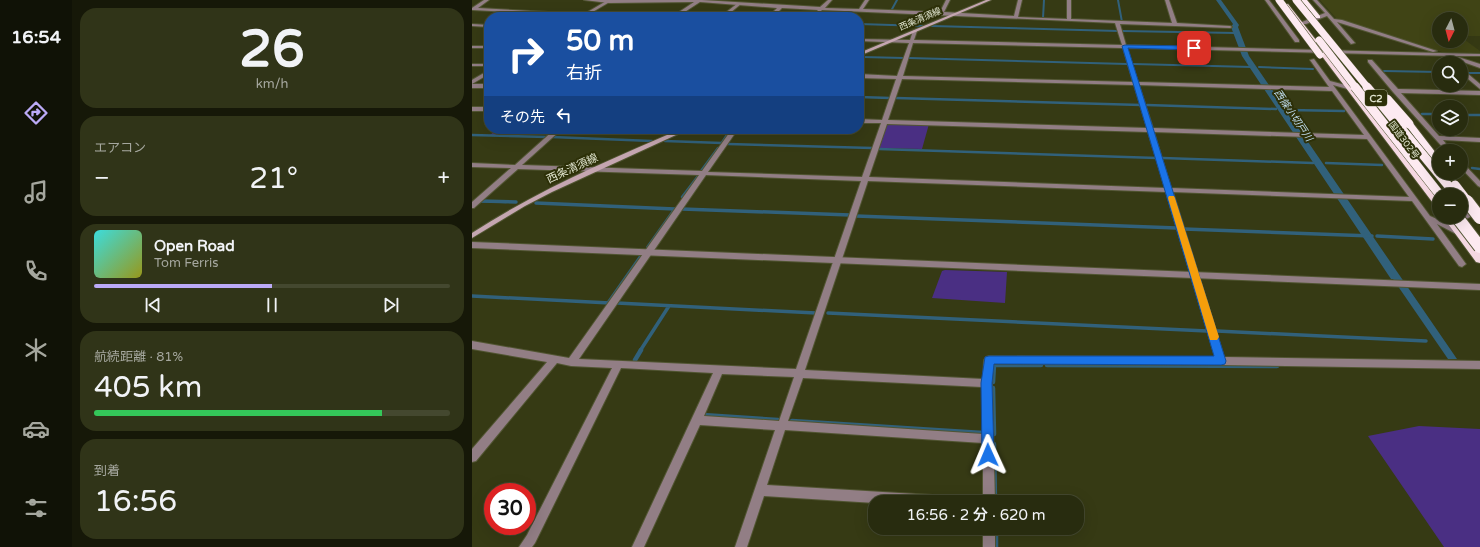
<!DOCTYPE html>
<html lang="ja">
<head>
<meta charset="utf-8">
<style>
  body { margin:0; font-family:"Varela Round","Noto Sans JP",sans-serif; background:#303418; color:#f1f3f6; height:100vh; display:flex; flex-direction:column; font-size:15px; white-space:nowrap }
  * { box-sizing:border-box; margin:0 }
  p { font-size:13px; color:#a5a79e }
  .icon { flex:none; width:22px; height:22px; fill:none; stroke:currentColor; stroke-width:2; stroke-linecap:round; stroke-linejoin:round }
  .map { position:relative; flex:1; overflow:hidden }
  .side { display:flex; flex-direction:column; gap:8px; padding:8px; background:#161808; width:400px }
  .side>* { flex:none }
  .hud { position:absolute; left:12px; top:12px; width:380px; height:122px; border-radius:16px; box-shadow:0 4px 16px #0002,0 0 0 1px #44482f; background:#1a4fa0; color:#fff; overflow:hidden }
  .needle { width:26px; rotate:186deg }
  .controls { position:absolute; left:960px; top:12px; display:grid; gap:8px }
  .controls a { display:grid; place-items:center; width:36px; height:36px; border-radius:50%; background:#282c0f; box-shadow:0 4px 16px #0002,0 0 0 1px #44482f; font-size:20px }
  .speed { position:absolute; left:12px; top:483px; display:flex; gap:8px; font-size:20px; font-weight:700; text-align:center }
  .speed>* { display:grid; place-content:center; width:52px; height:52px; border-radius:50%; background:#282c0f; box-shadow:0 4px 16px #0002,0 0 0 1px #44482f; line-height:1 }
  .speed .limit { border:6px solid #d22; background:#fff; color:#111 }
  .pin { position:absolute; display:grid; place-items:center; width:34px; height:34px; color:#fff; margin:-17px; border-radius:8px; box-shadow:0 2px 6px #0006 }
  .me { position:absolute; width:44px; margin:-22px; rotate:359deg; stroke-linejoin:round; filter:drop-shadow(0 0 3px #0008) }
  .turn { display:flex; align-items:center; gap:14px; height:84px; padding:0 16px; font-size:18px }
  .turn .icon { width:52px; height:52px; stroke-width:2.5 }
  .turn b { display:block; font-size:28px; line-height:34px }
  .then { display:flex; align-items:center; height:38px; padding:0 16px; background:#0003; gap:8px; font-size:15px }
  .big { font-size:30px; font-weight:600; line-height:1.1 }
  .side .tile { flex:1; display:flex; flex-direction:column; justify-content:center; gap:6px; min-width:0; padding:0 14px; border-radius:16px; background:#303418 }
  .side .dial { align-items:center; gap:0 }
  .dial b { font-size:52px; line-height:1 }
  .song { display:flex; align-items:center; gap:12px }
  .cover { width:48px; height:48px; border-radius:6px; background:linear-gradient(135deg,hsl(180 70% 55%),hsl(60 70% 35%)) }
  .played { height:4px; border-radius:2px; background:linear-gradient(90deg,#bbaaf6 50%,#44482f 50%) }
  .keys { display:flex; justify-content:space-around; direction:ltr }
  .heat { display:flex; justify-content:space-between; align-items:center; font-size:22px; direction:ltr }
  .charge { height:6px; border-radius:3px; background:linear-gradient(90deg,#34c759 81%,#44482f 0) }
  .trip { position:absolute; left:396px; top:495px; width:216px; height:40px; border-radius:16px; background:#282c0f; box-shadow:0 4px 16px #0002,0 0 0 1px #44482f; font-weight:600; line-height:40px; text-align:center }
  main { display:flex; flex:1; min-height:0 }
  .menu { display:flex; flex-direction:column; width:72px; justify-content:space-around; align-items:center; background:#101206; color:#a5a79e }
  .menu .icon { width:28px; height:28px }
  .menu .active { color:#bbaaf6 }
  .menu b { font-size:18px; color:#f1f3f6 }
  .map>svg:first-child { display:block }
</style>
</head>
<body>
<main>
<nav class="menu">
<b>16:54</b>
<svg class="icon active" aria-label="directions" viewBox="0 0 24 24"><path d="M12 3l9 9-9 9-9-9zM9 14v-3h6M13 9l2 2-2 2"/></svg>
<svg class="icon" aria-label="music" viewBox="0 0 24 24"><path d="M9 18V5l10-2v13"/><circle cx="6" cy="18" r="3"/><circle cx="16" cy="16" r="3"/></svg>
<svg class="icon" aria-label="phone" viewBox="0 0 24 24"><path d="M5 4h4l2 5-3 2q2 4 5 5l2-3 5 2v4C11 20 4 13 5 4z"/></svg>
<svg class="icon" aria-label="climate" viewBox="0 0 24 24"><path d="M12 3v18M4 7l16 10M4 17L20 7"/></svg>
<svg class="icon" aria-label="car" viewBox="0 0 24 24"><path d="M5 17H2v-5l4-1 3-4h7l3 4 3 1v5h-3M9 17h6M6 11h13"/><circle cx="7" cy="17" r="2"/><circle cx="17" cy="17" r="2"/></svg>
<svg class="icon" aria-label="filters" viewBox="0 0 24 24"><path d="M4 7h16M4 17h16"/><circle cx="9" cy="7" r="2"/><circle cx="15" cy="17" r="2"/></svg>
</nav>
<section class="side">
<div class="tile dial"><b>26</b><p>km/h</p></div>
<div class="tile"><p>エアコン</p>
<div class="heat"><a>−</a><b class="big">21°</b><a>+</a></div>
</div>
<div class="tile">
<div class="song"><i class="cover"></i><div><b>Open Road</b><p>Tom Ferris</p></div></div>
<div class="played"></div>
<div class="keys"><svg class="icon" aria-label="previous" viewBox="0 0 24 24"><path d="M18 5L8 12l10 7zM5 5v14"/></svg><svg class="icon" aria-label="pause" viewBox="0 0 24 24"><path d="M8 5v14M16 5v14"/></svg><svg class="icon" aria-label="next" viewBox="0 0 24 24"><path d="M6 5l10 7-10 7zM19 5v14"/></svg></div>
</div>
<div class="tile"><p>航続距離 · 81%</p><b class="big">405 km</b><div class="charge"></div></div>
<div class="tile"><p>到着</p><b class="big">16:56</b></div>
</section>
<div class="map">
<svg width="1008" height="547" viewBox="0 0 1008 547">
  <rect width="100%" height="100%" fill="#363a14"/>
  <path fill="#404415" d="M 848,0 L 1008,0 L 1008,36 L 989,36 L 989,19 L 967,19 L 967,41 L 989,41 L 989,37 L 1008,51 L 1008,54 L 973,53 L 864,18 Z"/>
  <path fill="#4a2f83" d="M 414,124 L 457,124 L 450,149 L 406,148 Z
    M 26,129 L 53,129 L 44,136 L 18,135 Z
    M 473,270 L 535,272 L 533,303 L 460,298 L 470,271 Z
    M 947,426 L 1008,429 L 1008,547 L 972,547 L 896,436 Z"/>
  <path fill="#31617b" d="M 744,0 L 749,0 L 767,25 L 766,27 L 777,56 L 985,359 L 976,359 L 921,279 L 919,279 L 770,56 L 759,27 L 761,24 Z"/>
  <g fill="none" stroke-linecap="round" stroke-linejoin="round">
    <path stroke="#31617b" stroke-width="2" d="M 646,0 L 650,22
      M 421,11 L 419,11 L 425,0
      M 571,18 L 572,0
      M 387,24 L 452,26
      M 460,26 L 646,31
      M 650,31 L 764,33
      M 390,57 L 432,58
      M 437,58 L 655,64
      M 661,64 L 780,67
      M 787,67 L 841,69
      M 912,71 L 967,72
      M 993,73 L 1008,73"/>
    <path stroke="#31617b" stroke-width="2.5" d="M 387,97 L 418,98
      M 424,98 L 669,105
      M 675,105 L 804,109
      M 817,110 L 872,111
      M 950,114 L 967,114
      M 989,115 L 1008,115
      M 0,135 L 75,137
      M 80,137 L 180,141
      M 193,141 L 250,143
      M 249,144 L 259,129
      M 256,144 L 400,148
      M 407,149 L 685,158
      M 691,158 L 841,163
      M 854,163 L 910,165
      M 1000,168 L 1008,169
      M 229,171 L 246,148
      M 210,197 L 226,176
      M 9,201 L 34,202"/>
    <path stroke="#31617b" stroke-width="3.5" d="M 9,201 L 44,202
      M 64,203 L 203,209
      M 210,209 L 378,215
      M 384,216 L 705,228
      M 712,229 L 900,236
      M 905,236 L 961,239
      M 176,247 L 203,209
      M 0,296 L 138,303
      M 136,303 L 169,256
      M 145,303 L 344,313
      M 356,313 L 735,331
      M 745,331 L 954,341
      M 168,351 L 197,306"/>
    <path stroke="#31617b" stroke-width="4.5" d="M 163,360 L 169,350
      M 575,365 L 805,366
      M 521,382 L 522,365 L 569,365
      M 521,388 L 522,434
      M 231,415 L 306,420
      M 320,421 L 511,433
      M 522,444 L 523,502
      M 524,528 L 524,547"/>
    <g stroke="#515532" stroke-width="2">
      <path id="minor" d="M 12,0 L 17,0 L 6,8 L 113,14 L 204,14 L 222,2 L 137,3 L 112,0 L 230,0 L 348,7 L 356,0 L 360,0 L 353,8 L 387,9 L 393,0 L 397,0 L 391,9 L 468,12 L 474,0 L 478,0 L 472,12 L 542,16 L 546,0 L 550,0 L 546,17 L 595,19 L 595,0 L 599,0 L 599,19 L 700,23 L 693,0 L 697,0 L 705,23 L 758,26 L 760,27 L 758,28 L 648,24 L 654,45 L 1008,54 L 1008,56 L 983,56 L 1008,64 L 1008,68 L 980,58 L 981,56 L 655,48 L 666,82 L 857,87 L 838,60 L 842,59 L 858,81 L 881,87 L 881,89 L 879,90 L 861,85 L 958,216 L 992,231 L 993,233 L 992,235 L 986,235 L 965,224 L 994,264 L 990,267 L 987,266 L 940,201 L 701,192 L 752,357 L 1008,361 L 1008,369 L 749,365 L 521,364 L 520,383 L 523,502 L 511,502 L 511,443 L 313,430 L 295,485 L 477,496 L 481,498 L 483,502 L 403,503 L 292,496 L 275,547 L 263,547 L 303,430 L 228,425 L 172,547 L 160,547 L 241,373 L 149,368 L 63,543 L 60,547 L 47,547 L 55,535 L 140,368 L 99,366 L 85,363 L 4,461 L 0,462 L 0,449 L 75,362 L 0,349 L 0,341 L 97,358 L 227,175 L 46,169 L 2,208 L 0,208 L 0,202 L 39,168 L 0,167 L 0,163 L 43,165 L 83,129 L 90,129 L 50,165 L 230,171 L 260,129 L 266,129 L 236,172 L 390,177 L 409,123 L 387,123 L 387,119 L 410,120 L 424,79 L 387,78 L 387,74 L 425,76 L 437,43 L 387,41 L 387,39 L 438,40 L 441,31 L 443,30 L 445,31 L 442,40 L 650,45 L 643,23 L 350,10 L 343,17 L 339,17 L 346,10 L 310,8 L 301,17 L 296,17 L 305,8 L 228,2 L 205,17 L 113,16 L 0,10 L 0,8 ZM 441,43 L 651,48 L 661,82 L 431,76 ZM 430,79 L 662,85 L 675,128 L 416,120 ZM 667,85 L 860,91 L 892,135 L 681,128 ZM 415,124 L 676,132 L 693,188 L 397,177 ZM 682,132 L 895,139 L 937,197 L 699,188 ZM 234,175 L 389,181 L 324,369 L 107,359 ZM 396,181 L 694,192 L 743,357 L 517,356 L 514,357 L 512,360 L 511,379 L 333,370 ZM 250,374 L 322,377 L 307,421 L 232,416 ZM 331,378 L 510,387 L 511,434 L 316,421 Z
        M 793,0 L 797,0 L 827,40 L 827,42 L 823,42 Z
        M 841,0 L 845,0 L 862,19 L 870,20 L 965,51 L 961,52 L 865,22 L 883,43 L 879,44 L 855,16 L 834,24 L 830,24 L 830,22 L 853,13 Z
        M 0,46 L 17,46 L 17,48 L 0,48 Z
        M 896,60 L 900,60 L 926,89 L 1008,91 L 1008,95 L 929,93 L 967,136 L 1008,138 L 1008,142 L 971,140 L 980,151 L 974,151 L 921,92 L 896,62 Z
        M 0,64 L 17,64 L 17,66 L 0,66 Z
        M 989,68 L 1008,84 L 1008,89 L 989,73 Z
        M 17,70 L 17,74 L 0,84 L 0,80 Z
        M 0,84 L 17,84 L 17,88 L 0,88 Z
        M 0,107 L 17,107 L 17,111 L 0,111 Z
        M 989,162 L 991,163 L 1008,181 L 1008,187 L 1006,186 L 989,168 Z
        M 1004,208 L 1008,208 L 1008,212 L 986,223 L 983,223 L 979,221 Z
        M 511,528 L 523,528 L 523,547 L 511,547 Z"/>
    </g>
    <g stroke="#515532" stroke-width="2">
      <path id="tertiary" d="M 136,0 L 141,0 L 112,17 L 107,17 Z
        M 266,3 L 269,4 L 253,17 L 248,17 Z
        M 0,24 L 17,25 L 17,27 L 0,26 Z
        M 0,242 L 1008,284 L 1008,290 L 0,248 Z"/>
    </g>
    <g stroke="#515532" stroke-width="2">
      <path id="secondary" d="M 514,0 L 519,0 L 387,56 L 387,53 Z
        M 209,129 L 217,129 L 80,192 L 53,206 L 0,238 L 0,233 C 66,190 137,160 209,129 Z"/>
    </g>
    <g stroke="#515532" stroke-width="2">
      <path id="trunk" d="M 812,4 L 816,4 L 967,198 L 967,208 L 964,207 L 812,6 Z
        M 971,217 L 981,217 L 1008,252 L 1008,263 L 1004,262 Z"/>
    </g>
    <g stroke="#515532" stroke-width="2">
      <path id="motorway" d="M 829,0 L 835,0 L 848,16 L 848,18 L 844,18 Z
        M 937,121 L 940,122 L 967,157 L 967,167 L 964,166 L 933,124 Z"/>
    </g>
    <use href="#minor" fill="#927e85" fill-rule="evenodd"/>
    <use href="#tertiary" fill="#927e85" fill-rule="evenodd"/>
    <use href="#secondary" fill="#c5a6b1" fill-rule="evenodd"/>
    <use href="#trunk" fill="#f5d8e2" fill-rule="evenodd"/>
    <use href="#motorway" fill="#fdeaf1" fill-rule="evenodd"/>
    <g stroke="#515532" stroke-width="8" stroke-linecap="butt">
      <path id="motorway-bridge-far2" d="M 807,0 L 848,55
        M 824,0 L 896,88
        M 847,40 L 884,88"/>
    </g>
    <g stroke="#515532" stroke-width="10" stroke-linecap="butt">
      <path id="motorway-bridge-far1" d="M 883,87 L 968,195
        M 895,87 L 984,195
        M 915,99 L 937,124
        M 983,185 L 996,202"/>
    </g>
    <g stroke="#515532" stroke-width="14" stroke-linecap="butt">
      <path id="motorway-bridge" d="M 995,201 L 1008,218
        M 985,217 L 1008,247"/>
    </g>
    <use href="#motorway-bridge-far2" stroke="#fdeaf1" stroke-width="7"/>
    <use href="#motorway-bridge-far1" stroke="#fdeaf1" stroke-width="9"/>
    <use href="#motorway-bridge" stroke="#fdeaf1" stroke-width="12"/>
  </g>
  <path fill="#1a73e8" stroke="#114b97" d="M 653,45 L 722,46 L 725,48 L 722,50 L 656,48 L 754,361 L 753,364 L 749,365 L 522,364 L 520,383 L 522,455 L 520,459 L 516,461 L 512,459 L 510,455 L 509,383 L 513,357 L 517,356 L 742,356 L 650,46 Z"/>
  <path fill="#f59e0b" d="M 697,196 L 702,196 L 703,198 L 747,337 L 745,340 L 738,340 L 737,337 L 696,198 Z"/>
  <g text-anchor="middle" stroke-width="4" stroke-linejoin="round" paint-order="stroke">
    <g font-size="9" fill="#e0e4ce" stroke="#2d3008">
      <text transform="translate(448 19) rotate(-23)" y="3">西条清須線</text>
      <text transform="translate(932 140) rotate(53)" y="3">国道302号</text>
    </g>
    <rect fill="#2d3008" stroke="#aaae93" stroke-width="1" x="893" y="90" width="22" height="16" rx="3"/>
    <g font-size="10" font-weight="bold" fill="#e0e4ce">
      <text x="904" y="102">C2</text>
    </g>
    <g font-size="10" font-style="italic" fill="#bfdcee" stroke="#2d3008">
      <text transform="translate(822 115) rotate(56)" y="4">西條小切戸川</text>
    </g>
    <g font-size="11" fill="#e0e4ce" stroke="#2d3008">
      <text transform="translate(100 168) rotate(-25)" y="4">西条清須線</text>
    </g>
  </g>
</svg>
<div class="controls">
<a><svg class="needle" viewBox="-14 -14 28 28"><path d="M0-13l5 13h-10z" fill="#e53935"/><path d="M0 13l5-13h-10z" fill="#a5a79e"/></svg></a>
<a><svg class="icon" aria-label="search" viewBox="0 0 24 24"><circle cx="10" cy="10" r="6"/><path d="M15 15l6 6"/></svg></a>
<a><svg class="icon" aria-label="layers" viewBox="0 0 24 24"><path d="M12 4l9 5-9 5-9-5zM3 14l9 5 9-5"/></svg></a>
<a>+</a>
<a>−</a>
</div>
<div class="speed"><div class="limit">30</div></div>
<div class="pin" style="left:722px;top:48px;background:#d93025"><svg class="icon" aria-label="arrive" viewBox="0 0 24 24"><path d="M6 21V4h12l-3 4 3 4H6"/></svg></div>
<svg class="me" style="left:516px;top:455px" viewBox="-20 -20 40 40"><path d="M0-17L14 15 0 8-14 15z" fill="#1a73e8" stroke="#fff" stroke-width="4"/></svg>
<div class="trip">16:56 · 2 分 · 620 m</div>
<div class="hud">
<div class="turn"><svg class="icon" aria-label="right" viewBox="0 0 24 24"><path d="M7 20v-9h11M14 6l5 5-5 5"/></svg><div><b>50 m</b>右折</div></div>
<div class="then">その先<svg class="icon" aria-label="left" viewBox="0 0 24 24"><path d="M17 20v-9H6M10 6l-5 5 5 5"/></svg></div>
</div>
</div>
</main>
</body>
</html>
